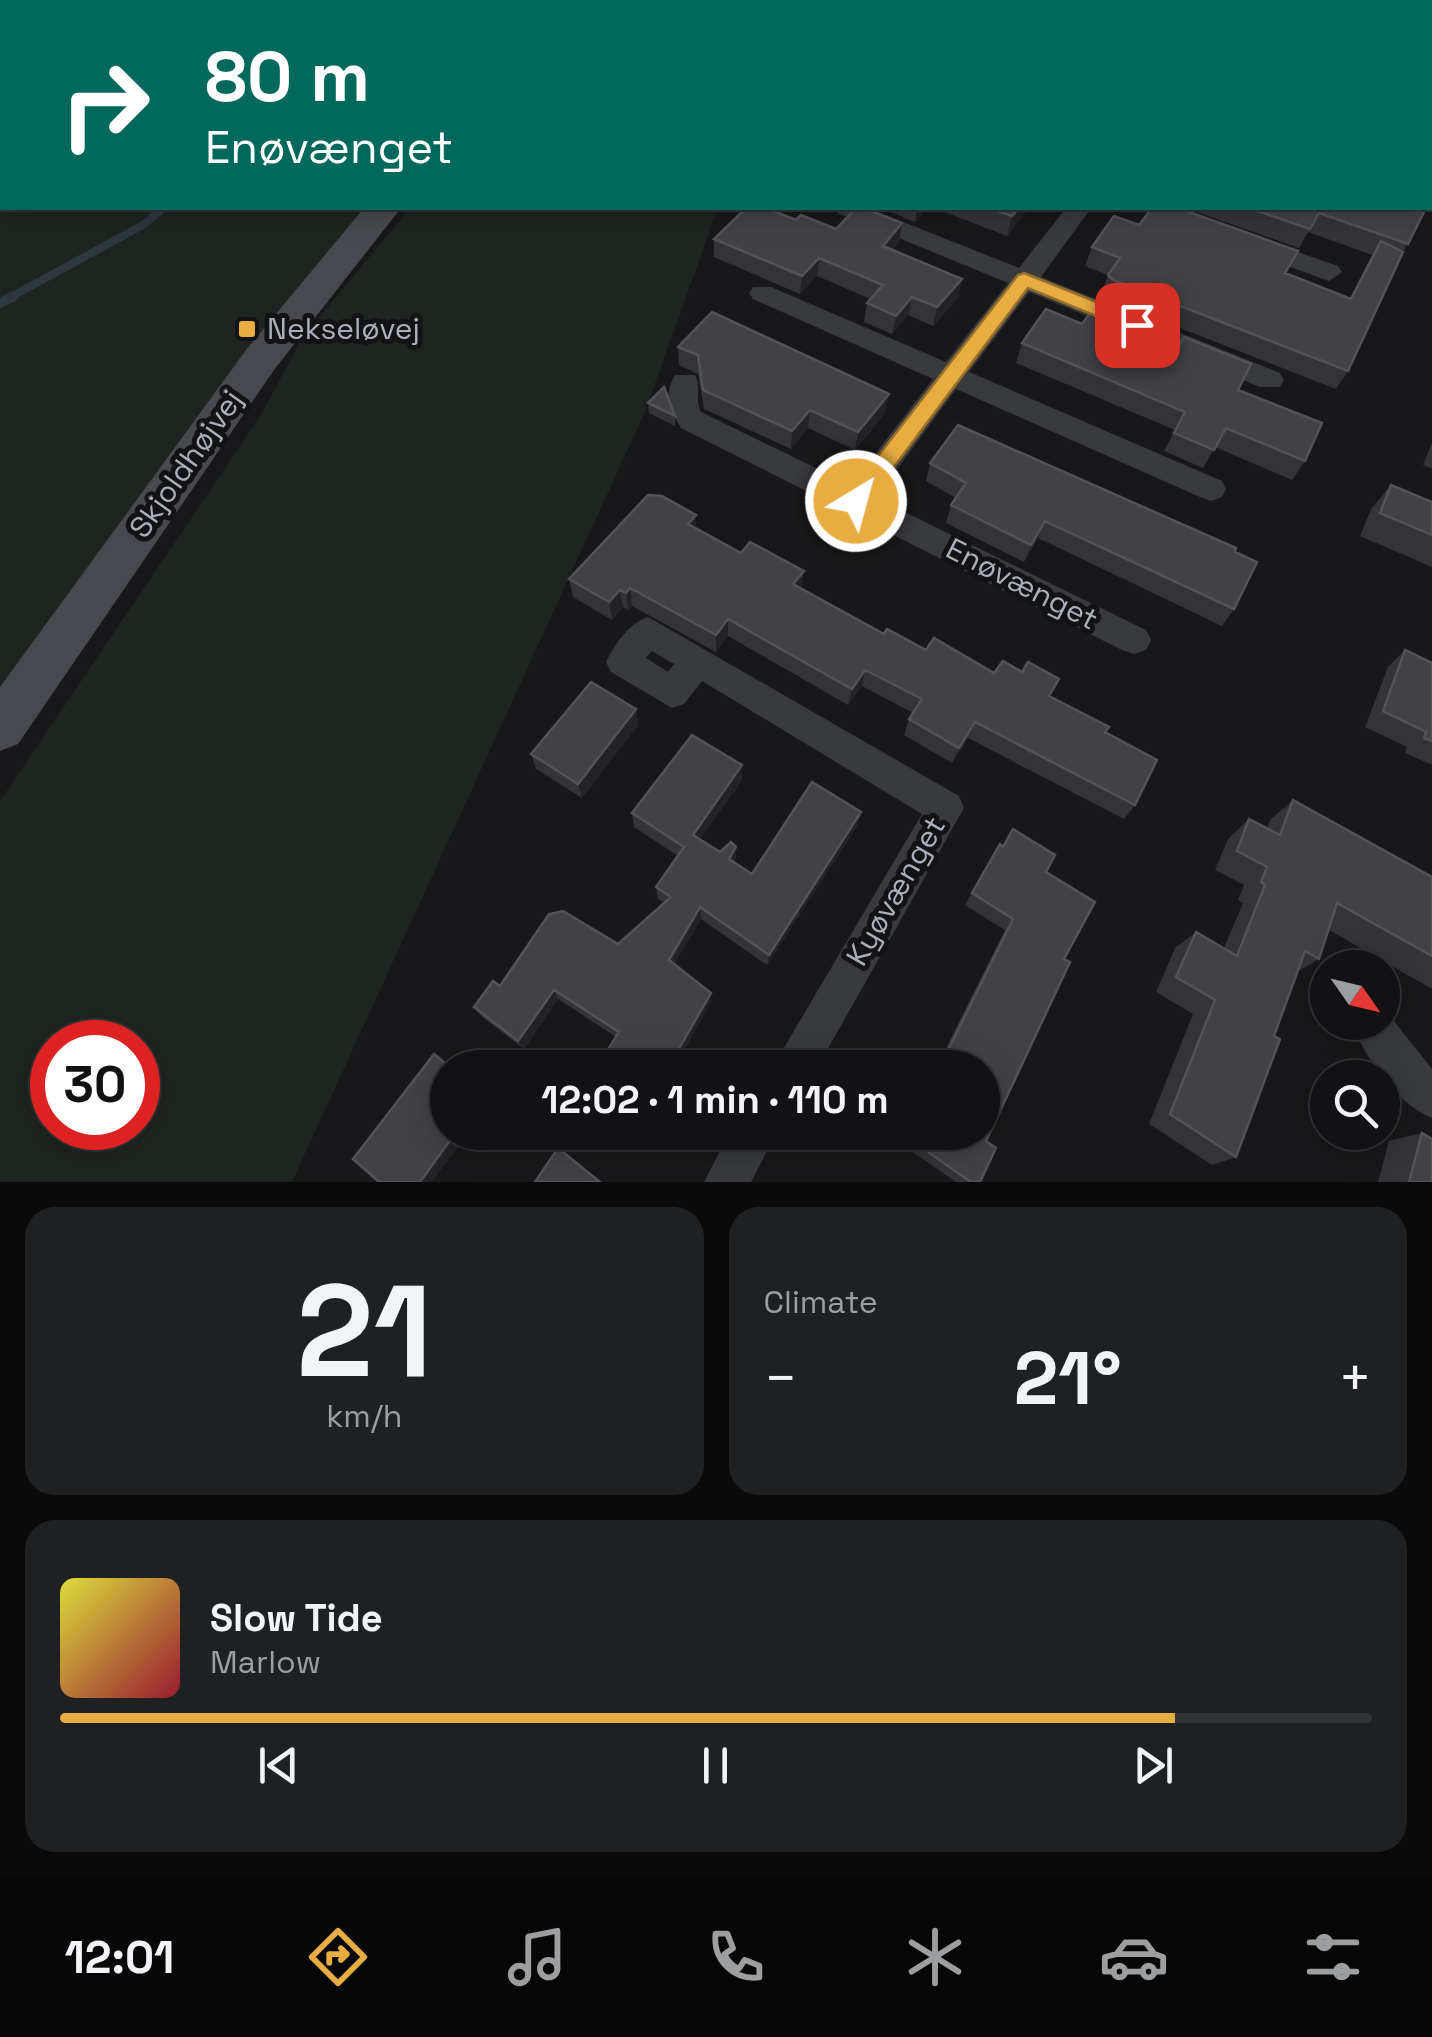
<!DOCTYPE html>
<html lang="en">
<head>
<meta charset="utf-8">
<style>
  body { margin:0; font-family:"Space Grotesk",sans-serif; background:#1f2022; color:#f1f3f6; height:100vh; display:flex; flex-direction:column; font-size:38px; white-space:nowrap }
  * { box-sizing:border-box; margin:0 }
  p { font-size:32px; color:#9c9ea0 }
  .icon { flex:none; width:55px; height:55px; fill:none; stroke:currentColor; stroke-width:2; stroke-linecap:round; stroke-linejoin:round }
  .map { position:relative; height:1182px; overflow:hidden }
  .details { display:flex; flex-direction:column; gap:25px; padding:25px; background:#0a0a0b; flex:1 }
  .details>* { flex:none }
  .banner { position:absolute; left:0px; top:0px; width:1432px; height:210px; box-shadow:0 5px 25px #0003,0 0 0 2px #313234; background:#00695c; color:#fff; overflow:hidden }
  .needle { width:65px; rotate:124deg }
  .buttons { position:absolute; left:1310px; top:950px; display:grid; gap:20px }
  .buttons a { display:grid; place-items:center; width:90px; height:90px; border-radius:50%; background:#121214; box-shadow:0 5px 25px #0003,0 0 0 2px #313234; font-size:50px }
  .speed { position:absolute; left:30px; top:1020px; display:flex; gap:20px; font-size:50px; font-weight:700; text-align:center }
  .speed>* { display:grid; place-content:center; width:130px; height:130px; border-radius:50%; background:#121214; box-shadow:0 5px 25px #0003,0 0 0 2px #313234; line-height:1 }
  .speed .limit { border:15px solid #d22; background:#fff; color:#111 }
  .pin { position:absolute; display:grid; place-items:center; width:85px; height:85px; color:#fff; margin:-42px; border-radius:20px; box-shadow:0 5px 15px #0006 }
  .me { position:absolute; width:110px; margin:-55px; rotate:37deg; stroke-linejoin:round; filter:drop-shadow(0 0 8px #0008) }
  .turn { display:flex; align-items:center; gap:35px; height:210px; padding:0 40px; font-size:45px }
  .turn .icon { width:130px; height:130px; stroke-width:2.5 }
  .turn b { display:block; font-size:70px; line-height:85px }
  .big { font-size:75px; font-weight:700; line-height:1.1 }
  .details .tile { flex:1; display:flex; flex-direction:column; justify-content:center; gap:15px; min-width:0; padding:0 35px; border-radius:30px; background:#1f2022 }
  .details .dial { align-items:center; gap:0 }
  .dial b { font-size:130px; line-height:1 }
  .song { display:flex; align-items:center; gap:30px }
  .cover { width:120px; height:120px; border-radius:15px; background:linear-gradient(135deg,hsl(60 70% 55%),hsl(350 70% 35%)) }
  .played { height:10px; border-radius:5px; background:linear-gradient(90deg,#e7ad42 85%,#313234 85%) }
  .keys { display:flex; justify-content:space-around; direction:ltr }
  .heat { display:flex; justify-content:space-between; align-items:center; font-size:55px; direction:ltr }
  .details .tiles { flex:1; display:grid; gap:25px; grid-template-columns:1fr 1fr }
  .tile:last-child { grid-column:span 2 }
  .trip { position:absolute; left:430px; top:1050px; width:570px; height:100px; border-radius:50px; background:#121214; box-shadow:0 5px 25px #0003,0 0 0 2px #313234; font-weight:700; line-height:100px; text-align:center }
  .tab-bar { display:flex; height:160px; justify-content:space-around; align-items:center; background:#070708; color:#9c9ea0 }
  .tab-bar .icon { width:70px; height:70px }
  .tab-bar .active { color:#e7ad42 }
  .tab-bar b { font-size:45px; color:#f1f3f6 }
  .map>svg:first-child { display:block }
</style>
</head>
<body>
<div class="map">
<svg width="1432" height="1182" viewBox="0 0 1432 1182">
  <rect width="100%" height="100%" fill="#18181a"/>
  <path fill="#1e241f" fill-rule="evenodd" d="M 0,0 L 543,0 L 2,2 L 2,208 L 366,208 L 292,297 L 0,693 Z
    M 410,208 L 718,208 L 644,414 L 292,1182 L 0,1182 L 0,801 L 261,415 L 302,338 ZM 138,1042 L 138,1128 L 52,1128 L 52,1042 Z"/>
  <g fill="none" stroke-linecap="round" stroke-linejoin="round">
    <path stroke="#2e373d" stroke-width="8" d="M 421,2 L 426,0
      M 9,298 L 143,225 L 164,208"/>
    <path stroke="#2e373d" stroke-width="10" d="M 0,303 L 14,296"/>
    <path fill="#393a3e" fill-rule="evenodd" d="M 1082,0 L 1109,0 L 1110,2 L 1084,2 Z
      M 1177,0 L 1204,0 L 1205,2 L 1179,2 Z
      M 1430,66 L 1432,67 L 1432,81 L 1430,80 Z
      M 1430,98 L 1432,99 L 1432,113 L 1430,112 Z
      M 835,208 L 868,208 L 1019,268 L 1066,208 L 1091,208 L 1041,277 L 1280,373 L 1284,380 L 1280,387 L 1260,387 L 1029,292 L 969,372 L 1222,481 L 1226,489 L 1222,497 L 1211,501 L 1200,497 L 956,389 L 876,498 L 1146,630 L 1151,640 L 1146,650 L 1134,654 L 1122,650 L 681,428 C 670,409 663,395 675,375 L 695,375 C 702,387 694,400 701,412 L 851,485 L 933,379 L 753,299 L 749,293 L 753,287 L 771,287 L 946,362 L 1008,283 L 838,213 Z
      M 1255,237 L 1338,266 L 1342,272 L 1329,281 L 1246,251 L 1242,245 Z
      M 648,617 L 959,796 L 964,808 L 817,1068 L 772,1068 L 922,814 L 702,681 L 684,704 L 672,708 L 611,672 L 606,662 C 615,644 629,623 648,617 ZM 652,651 L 674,664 L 668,672 L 646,658 Z
      M 1382,1006 L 1432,1069 L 1432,1118 C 1397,1104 1365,1058 1351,1022 L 1382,1022 Z
      M 730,1132 L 777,1132 L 751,1182 L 704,1182 Z"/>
    <path fill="#47494e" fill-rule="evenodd" d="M 364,208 L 401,208 L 274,370 L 18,744 L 0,751 L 0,687 L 246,350 Z"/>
  </g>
  <path fill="#343438" d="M 1276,0 L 1432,0 L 1432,63 L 1430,62 L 1430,2 L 1275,2 Z
    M 881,208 L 927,208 L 915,222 Z
    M 934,208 L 1029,208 L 1007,236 Z
    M 1185,208 L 1426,208 L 1403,252 L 1348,371 L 1336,389 L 1106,299 L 1101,295 L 1108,275 L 1085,266 L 1092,247 L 1139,225 L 1285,274 L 1350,298 L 1372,255 L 1308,232 L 1299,248 Z
    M 796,220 L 836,229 L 902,223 L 899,242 L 892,250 L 958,298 L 933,326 L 908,315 L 892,334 L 864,322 L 867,303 L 870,299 L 817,276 L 800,294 L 714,257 L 714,239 Z
    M 1082,324 L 1122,334 L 1116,343 L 1238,390 L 1305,461 L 1292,480 L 1215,447 L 1203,468 L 1164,451 L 1175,430 L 1016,363 L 1022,343 Z
    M 678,347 L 885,413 L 855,450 L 808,428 L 791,449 L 704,409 L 698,374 L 679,365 Z
    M 648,403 L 675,416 L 675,426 L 649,413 Z
    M 1432,443 L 1432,469 L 1423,465 Z
    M 930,463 L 1235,552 L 1234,609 L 1222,626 L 1038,538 L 1024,562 L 946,523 L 951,505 L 956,498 L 926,481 Z
    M 1391,485 L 1432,502 L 1432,567 L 1360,536 L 1371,509 Z
    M 696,529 L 884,634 L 926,650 L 994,673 L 1050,696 L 1105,732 L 1135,805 L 1124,819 L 968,738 L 952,763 L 904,735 L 909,719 L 913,713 L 862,686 L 848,705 L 728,636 L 716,652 L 632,606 L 628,610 L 623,607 L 612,620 L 573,597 L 569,579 Z
    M 1405,650 L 1432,663 L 1432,765 L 1405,753 L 1407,747 L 1365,727 L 1388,667 Z
    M 636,709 L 638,725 L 582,798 L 536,769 L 531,754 Z
    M 742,765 L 742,780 L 700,839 L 720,852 L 736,847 L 734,862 L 752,874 L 861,812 L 857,826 L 767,965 L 701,919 L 674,964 L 711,1002 L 680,1057 L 687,1068 L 613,1068 L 608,1064 L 604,1056 L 616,1037 L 558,999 L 524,1049 L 481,1016 L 474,1007 L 500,986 L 618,944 L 664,903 L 658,899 L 656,887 L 678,856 L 634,827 L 632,813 Z
    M 1293,800 L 1432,877 L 1432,989 L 1329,930 L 1319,959 L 1297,972 L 1274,1036 L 1236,1157 L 1212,1165 L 1149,1124 L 1193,1014 L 1156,992 L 1175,948 L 1196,932 L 1224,948 L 1243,903 L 1238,900 L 1244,885 L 1215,870 L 1228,839 L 1249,819 L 1267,828 L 1270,820 Z
    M 1013,829 L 1046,872 L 1064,959 L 986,1141 L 980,1182 L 956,1182 L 907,1148 L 907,1138 L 910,1132 L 982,1132 L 982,1068 L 936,1068 L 1005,930 L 965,905 L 1000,844 L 1003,846 Z
    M 1422,1133 L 1432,1182 L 1378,1182 L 1389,1141 Z"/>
  <path fill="#232326" d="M 917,208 L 927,208 L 915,222 Z
    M 1019,208 L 1029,208 L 1007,236 L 1012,216 Z
    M 902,223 L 899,242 L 880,265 L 883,246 Z
    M 819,258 L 817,276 L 800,294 L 802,276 Z
    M 962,279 L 958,298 L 933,326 L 937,307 Z
    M 912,297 L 908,315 L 892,334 L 896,316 Z
    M 1130,315 L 1122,334 L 1104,361 L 1112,341 Z
    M 889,394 L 885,413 L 855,450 L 858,432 Z
    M 810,410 L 808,428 L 791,449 L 792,431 Z
    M 696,515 L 696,534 L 688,524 Z
    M 1045,521 L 1038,538 L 1024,562 L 1031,545 Z
    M 804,571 L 802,588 L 793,584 Z
    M 630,588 L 632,606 L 628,610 L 626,593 Z
    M 620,590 L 623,607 L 612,620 L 609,602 Z
    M 728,619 L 728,636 L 716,652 L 716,635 Z
    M 865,670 L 862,686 L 848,705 L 852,689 Z
    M 636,709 L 638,725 L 582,798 L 578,784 Z
    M 975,722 L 968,738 L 952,763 L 959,748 Z
    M 742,765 L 742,780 L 694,848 L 693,835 Z
    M 861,812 L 857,826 L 767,965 L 769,955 Z
    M 736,847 L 736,859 L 729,871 L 729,859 Z
    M 700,907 L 701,919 L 671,970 L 669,960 Z
    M 554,990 L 558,999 L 524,1049 L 518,1041 Z
    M 711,993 L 711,1002 L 677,1062 L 676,1054 Z
    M 456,1132 L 469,1132 L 432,1182 L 420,1182 Z"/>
  <path fill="#414146" stroke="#515358" stroke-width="2.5" d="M 855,0 L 1019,0 L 1027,2 L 852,2 Z
    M 1303,0 L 1432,0 L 1432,40 L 1430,40 L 1430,2 L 1301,2 Z
    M 1430,131 L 1432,132 L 1432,194 L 1430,199 Z
    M 746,208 L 766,208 L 796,220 L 801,215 L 836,229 L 856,208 L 863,208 L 902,223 L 883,246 L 962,279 L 937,307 L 912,297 L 896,316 L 867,303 L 883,285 L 819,258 L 802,276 L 714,239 Z
    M 989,208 L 1019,208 L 1012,216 Z
    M 1152,208 L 1178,208 L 1298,251 L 1285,273 L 1351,299 L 1381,241 L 1403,252 L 1348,371 L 1113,280 L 1108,275 L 1120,258 L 1092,247 L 1114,216 L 1139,225 Z
    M 1249,208 L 1426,208 L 1408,244 L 1319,213 L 1310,229 Z
    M 1098,302 L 1130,315 L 1112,341 L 1168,363 L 1184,337 L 1251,364 L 1238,390 L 1322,423 L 1305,461 L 1226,428 L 1214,450 L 1174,433 L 1185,412 L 1022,343 L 1046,309 L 1082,324 Z
    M 712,312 L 889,394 L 858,432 L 810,410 L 792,431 L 703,390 L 698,355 L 678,347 Z
    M 664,387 L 675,416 L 648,403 Z
    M 958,425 L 1236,548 L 1235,552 L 1257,562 L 1234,609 L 1045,521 L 1031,545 L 951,505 L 966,483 L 930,463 Z
    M 1391,485 L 1432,502 L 1432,535 L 1380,513 Z
    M 648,495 L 662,496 L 696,515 L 688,524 L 741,553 L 750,542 L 804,571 L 793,584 L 884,634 L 887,629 L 926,650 L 934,638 L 994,673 L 1003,661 L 1022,672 L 1028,662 L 1059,679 L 1049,696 L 1109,727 L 1105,732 L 1157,760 L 1135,805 L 975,722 L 959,748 L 909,719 L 922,699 L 865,670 L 852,689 L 728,619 L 716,635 L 630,588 L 626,593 L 620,590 L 609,602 L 569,579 Z
    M 1405,650 L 1432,663 L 1432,741 L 1424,738 L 1426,732 L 1383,711 Z
    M 591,682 L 636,709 L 578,784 L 531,754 Z
    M 692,735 L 742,765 L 693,835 L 720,852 L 731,842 L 736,847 L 729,859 L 752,874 L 812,782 L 861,812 L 769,955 L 700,907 L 669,960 L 711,993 L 676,1054 L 686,1061 L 683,1068 L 621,1068 L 604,1056 L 619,1032 L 554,990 L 518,1041 L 474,1007 L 493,981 L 500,986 L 549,914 L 563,911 L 618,944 L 671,897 L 656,887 L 684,847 L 632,813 Z
    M 1293,800 L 1432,877 L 1432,956 L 1337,903 L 1319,959 L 1305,951 L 1274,1036 L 1280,1039 L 1236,1157 L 1170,1114 L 1215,1000 L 1176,977 L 1196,932 L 1237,956 L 1265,885 L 1261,882 L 1267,867 L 1237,851 L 1249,819 L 1280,835 Z
    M 1013,829 L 1055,855 L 1046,872 L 1095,902 L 1064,959 L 1070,962 L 986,1141 L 996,1148 L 980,1182 L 971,1182 L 914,1142 L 914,1132 L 982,1132 L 982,1068 L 939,1068 L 1013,919 L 972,893 L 1000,844 L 1003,847 Z
    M 434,1054 L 451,1068 L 448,1068 L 448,1132 L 456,1132 L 420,1182 L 379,1182 L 353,1159 Z
    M 1422,1133 L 1432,1139 L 1432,1182 L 1409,1182 Z
    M 558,1148 L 600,1182 L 535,1182 Z"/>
  <path fill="#e7ad42" stroke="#96702b" stroke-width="2.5" d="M 1024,273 L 1144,321 L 1146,325 L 1137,332 L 1130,330 L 1028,288 L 864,507 L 848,507 L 845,501 L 848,495 L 1018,275 Z"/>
  <rect fill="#e7ad42" stroke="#131315" stroke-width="4" x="237" y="319" width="20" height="20" rx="5"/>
  <g text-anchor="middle" stroke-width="10" stroke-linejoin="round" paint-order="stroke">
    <g font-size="30" fill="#abafb9" stroke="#131315" text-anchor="start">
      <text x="267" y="339">Nekseløvej</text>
    </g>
    <g font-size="30" fill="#abafb9" stroke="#131315">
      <text transform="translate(186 464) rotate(-55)" y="10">Skjoldhøjvej</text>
      <text transform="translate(1022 584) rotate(27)" y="10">Enøvænget</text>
      <text transform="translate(896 891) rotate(-60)" y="10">Kyøvænget</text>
    </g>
  </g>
</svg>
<div class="buttons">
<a><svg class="needle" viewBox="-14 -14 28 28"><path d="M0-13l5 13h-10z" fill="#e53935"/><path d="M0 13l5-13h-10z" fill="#9c9ea0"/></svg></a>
<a><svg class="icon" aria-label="search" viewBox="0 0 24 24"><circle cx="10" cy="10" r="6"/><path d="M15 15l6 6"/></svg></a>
</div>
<div class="speed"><div class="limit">30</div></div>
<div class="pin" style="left:1137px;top:325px;background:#d93025"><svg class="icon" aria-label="arrive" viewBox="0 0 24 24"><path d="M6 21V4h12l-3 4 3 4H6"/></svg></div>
<svg class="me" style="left:856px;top:501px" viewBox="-20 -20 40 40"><circle r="17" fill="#e7ad42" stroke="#fff" stroke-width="3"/><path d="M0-11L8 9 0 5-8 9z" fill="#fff"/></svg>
<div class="trip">12:02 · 1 min · 110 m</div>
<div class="banner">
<div class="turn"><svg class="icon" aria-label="right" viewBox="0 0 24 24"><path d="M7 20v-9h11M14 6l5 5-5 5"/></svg><div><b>80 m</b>Enøvænget</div></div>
</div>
</div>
<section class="details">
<div class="tiles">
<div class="tile dial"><b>21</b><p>km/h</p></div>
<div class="tile"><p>Climate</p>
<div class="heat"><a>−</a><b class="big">21°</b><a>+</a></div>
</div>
<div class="tile">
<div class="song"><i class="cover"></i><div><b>Slow Tide</b><p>Marlow</p></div></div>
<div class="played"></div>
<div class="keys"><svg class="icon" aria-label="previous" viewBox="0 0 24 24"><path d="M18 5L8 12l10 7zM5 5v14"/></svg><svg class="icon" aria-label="pause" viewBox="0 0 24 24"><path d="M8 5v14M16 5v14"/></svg><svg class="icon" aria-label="next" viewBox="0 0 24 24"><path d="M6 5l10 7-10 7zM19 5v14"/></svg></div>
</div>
</div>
</section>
<nav class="tab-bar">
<b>12:01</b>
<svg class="icon active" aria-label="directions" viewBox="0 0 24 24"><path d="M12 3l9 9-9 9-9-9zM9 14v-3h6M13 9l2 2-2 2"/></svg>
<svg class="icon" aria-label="music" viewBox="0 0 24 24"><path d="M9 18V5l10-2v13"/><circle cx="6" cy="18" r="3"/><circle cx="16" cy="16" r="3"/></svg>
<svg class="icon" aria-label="phone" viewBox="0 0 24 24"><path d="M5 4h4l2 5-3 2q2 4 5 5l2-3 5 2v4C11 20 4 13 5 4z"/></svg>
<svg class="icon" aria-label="climate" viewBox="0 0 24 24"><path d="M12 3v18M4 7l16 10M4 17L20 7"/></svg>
<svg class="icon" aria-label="car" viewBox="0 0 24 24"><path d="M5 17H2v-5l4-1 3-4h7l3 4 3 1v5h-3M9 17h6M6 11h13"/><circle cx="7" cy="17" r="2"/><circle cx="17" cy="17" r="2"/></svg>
<svg class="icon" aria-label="filters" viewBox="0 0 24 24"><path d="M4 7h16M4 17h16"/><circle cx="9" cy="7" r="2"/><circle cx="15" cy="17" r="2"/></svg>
</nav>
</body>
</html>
